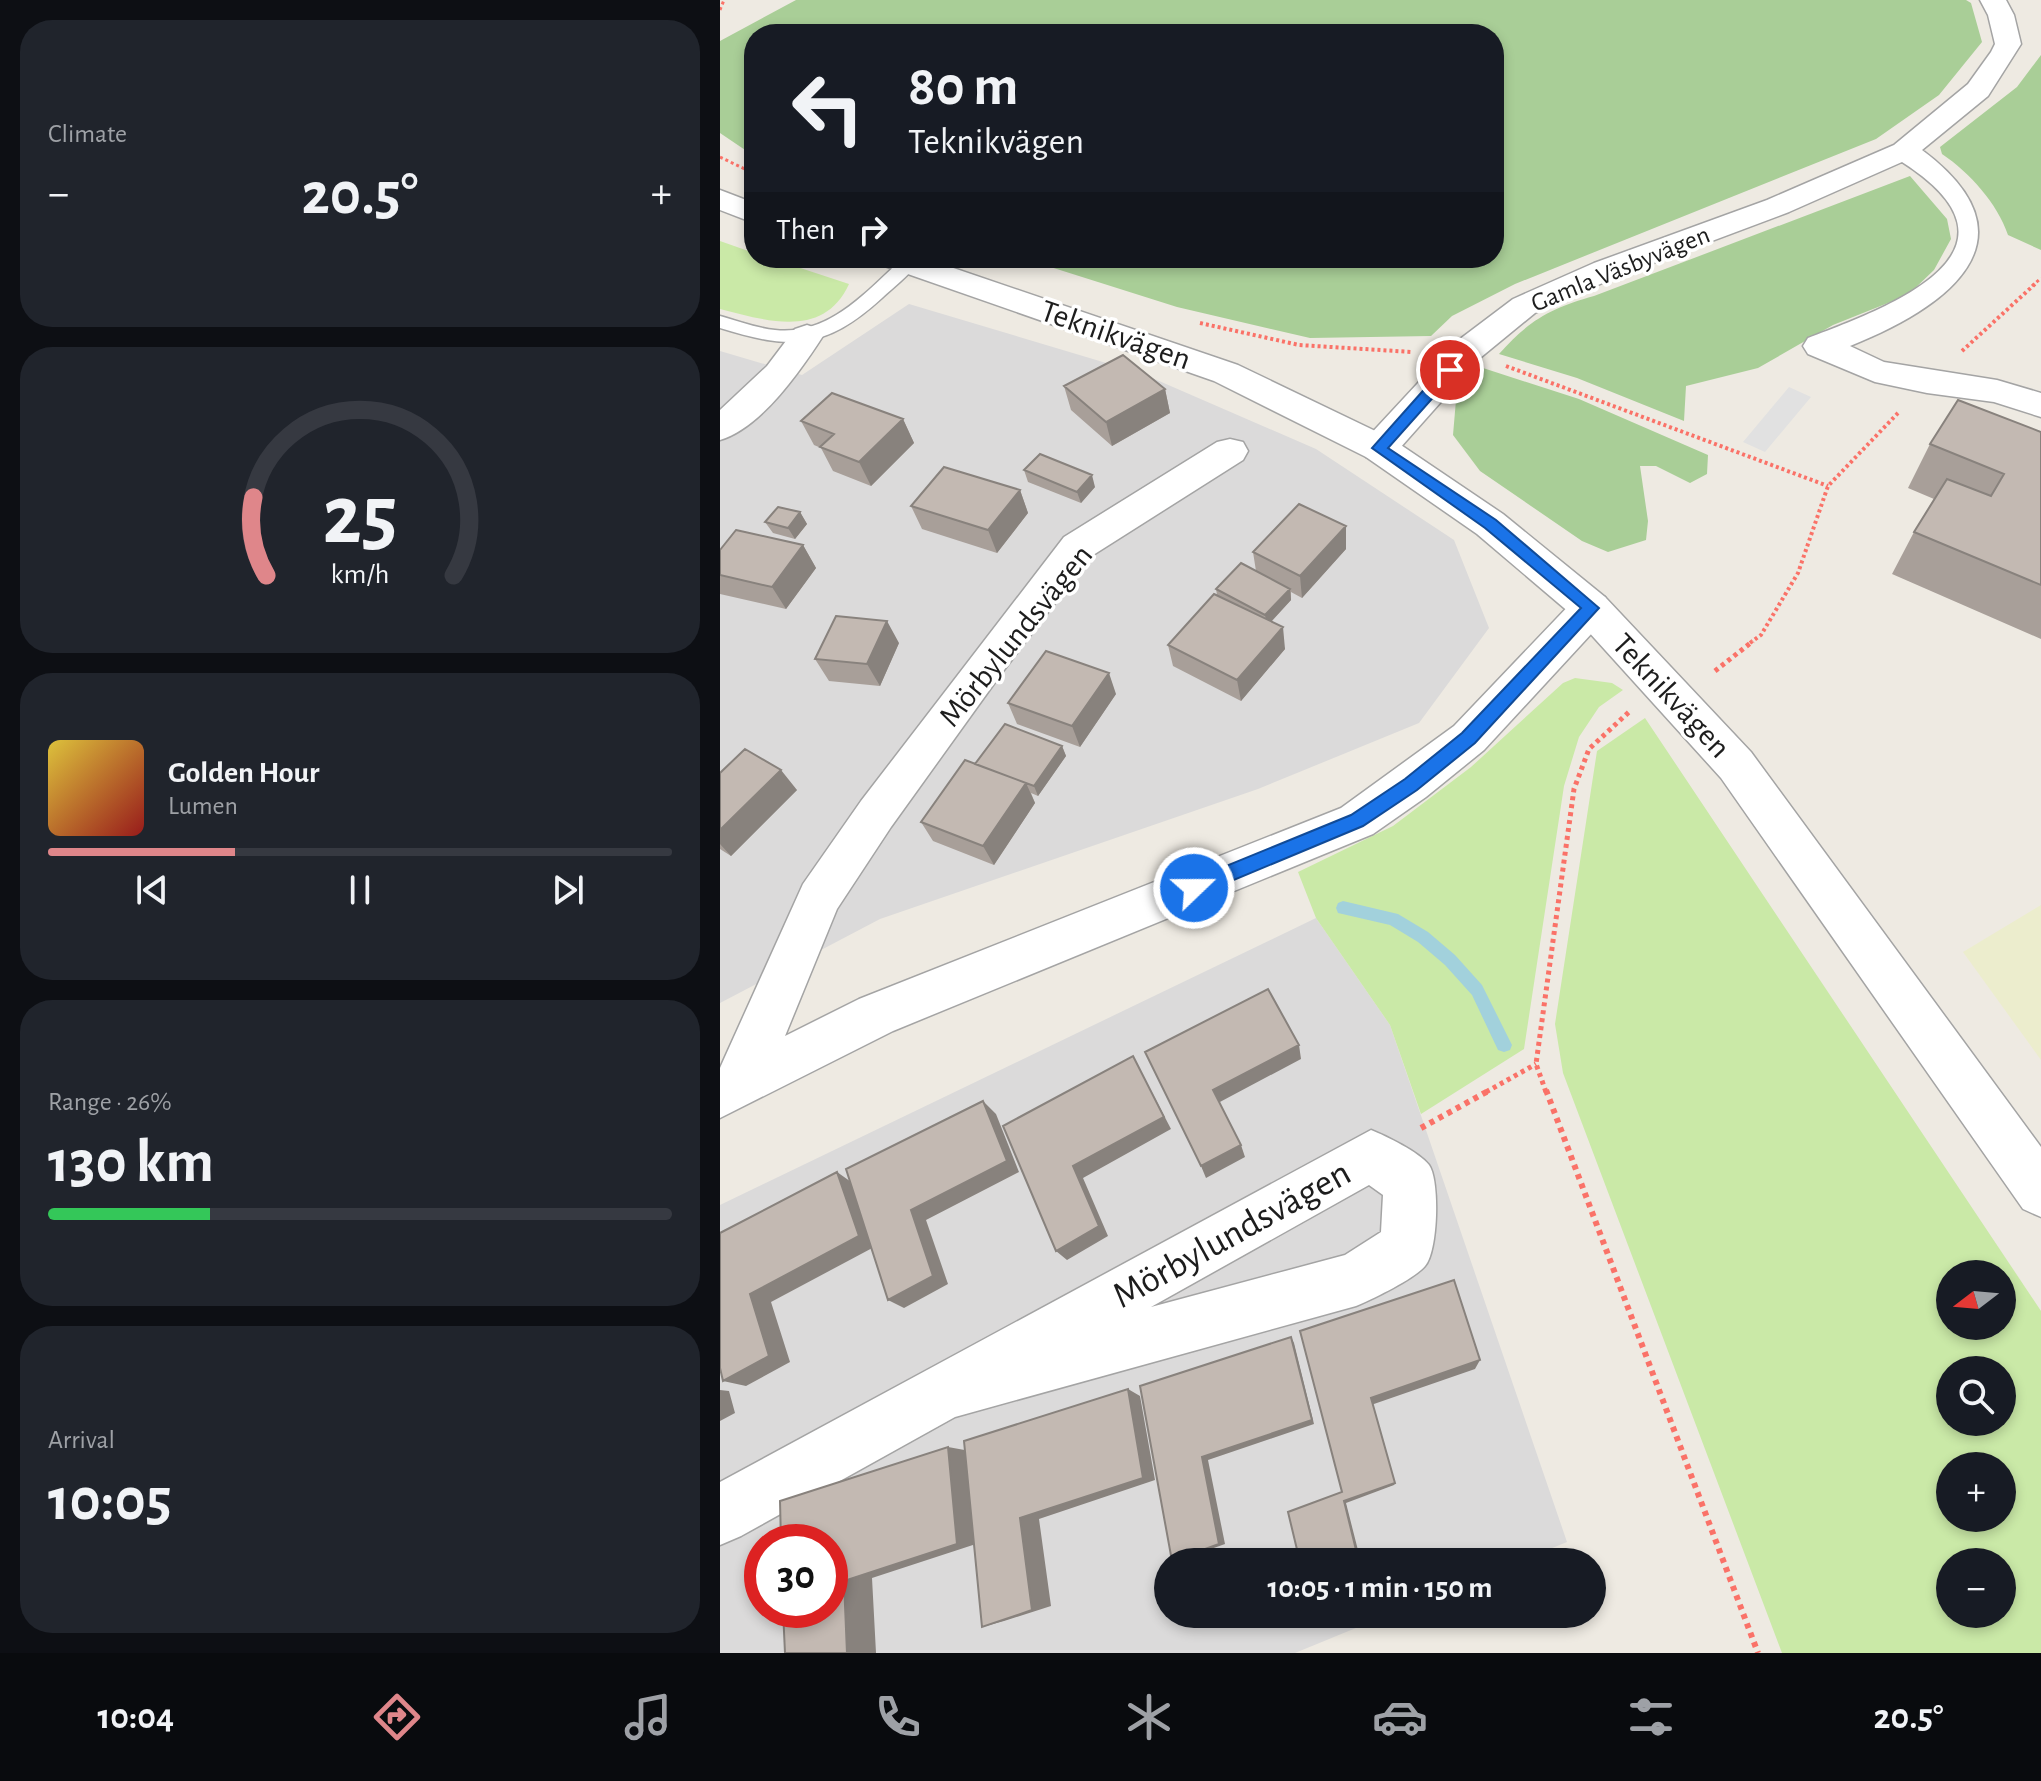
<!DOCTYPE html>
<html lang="en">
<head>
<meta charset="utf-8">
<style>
  body { margin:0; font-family:"Alegreya Sans",sans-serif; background:#20242c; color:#f1f3f6; height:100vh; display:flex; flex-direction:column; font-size:30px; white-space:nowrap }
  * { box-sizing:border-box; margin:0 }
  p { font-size:26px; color:#9ea1a6 }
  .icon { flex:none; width:44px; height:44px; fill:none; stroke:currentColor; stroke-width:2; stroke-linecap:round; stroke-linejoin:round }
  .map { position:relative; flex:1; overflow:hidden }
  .panel { display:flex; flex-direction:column; gap:20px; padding:20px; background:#0d0f14; width:720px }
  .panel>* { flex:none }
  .banner { position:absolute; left:24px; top:24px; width:760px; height:244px; border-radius:32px; box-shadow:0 4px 12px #0003; background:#171b24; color:#f1f3f6; overflow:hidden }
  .needle { width:52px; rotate:254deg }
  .fabs { position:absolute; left:1216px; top:1260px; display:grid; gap:16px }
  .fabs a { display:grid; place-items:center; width:80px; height:80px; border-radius:50%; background:#171b24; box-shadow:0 4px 12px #0003; font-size:40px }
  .speed { position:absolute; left:24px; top:1524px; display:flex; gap:16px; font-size:40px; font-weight:700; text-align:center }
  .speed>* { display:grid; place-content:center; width:104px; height:104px; border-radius:50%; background:#171b24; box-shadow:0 4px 12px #0003; line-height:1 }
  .speed .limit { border:12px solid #d22; background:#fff; color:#111 }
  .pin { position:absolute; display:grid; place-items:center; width:68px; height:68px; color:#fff; margin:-34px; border:4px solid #fff; border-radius:50%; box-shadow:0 2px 8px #0007 }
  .me { position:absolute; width:88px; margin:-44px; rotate:68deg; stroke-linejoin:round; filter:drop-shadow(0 0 6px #0008) }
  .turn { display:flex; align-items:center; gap:28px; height:168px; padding:0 32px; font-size:36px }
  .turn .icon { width:104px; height:104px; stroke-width:2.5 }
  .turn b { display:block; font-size:56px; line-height:68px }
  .then { display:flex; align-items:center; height:76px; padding:0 32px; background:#0003; gap:16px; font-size:30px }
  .big { font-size:60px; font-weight:700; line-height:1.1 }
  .panel .card { flex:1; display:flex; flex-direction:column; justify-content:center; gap:12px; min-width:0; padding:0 28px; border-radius:32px; background:#20242c }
  .panel .dial { align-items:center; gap:0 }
  .dial svg { height:208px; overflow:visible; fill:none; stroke:#363941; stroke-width:7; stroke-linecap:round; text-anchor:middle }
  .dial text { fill:#f1f3f6; stroke:none }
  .song { display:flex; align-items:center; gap:24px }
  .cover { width:96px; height:96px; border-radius:12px; background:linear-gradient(135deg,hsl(50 70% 55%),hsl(0 70% 35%)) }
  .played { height:8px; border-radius:4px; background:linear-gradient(90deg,#df868a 30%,#363941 30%) }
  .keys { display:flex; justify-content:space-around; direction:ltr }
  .heat { display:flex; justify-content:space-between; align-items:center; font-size:44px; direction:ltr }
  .charge { height:12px; border-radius:6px; background:linear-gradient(90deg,#34c759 26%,#363941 0) }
  .trip { position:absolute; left:434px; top:1548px; width:452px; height:80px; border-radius:40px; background:#171b24; box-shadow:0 4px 12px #0003; font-weight:700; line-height:80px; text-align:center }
  .menu { display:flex; height:128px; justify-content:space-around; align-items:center; background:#090b0e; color:#9ea1a6 }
  .menu .icon { width:56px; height:56px }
  .menu .selected { color:#df868a }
  .menu b { font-size:36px; color:#f1f3f6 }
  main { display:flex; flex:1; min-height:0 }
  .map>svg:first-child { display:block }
</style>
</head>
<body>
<main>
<section class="panel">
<div class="card"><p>Climate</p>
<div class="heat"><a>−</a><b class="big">20.5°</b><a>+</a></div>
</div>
<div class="card dial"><svg viewBox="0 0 100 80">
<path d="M14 69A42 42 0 1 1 86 69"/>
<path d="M14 69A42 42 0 0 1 9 39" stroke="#df868a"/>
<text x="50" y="56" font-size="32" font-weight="700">25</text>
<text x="50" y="72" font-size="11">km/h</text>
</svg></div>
<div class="card">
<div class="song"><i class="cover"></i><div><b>Golden Hour</b><p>Lumen</p></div></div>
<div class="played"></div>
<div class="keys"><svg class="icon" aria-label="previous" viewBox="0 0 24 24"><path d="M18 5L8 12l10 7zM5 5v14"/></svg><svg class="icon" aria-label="pause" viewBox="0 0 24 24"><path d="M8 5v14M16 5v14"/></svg><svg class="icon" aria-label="next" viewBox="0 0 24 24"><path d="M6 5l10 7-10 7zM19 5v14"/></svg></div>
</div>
<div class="card"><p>Range · 26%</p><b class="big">130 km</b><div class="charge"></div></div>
<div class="card"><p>Arrival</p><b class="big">10:05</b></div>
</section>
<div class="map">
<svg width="1321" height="1653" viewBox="0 0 1321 1653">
  <rect width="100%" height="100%" fill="#eeeae2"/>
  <path fill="#dbdada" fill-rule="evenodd" d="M 189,304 L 423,374 L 596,449 L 734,540 L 769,628 L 699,723 L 538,789 L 160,919 L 0,1003 L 0,351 L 82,375 Z
    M 596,918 L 670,1025 L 847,1542 L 798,1562 L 448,1562 L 448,1614 L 670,1614 L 575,1653 L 0,1653 L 0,1205 ZM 42,1542 L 110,1542 L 110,1610 L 42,1610 Z"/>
  <path fill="#ecedcd" d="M 1321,905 L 1321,1060 L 1243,952 Z"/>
  <path fill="#cae9a7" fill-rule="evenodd" d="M 0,241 L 34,253 L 34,258 L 50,258 L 129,284 C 104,339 47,321 0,309 Z
    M 855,678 L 892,683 L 903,690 L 879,707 L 859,737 L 844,786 L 804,1049 L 701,1114 L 670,1025 L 596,918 L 578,872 L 673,826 L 751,767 L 843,683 Z
    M 925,718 L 1321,1311 L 1321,1653 L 1062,1653 L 843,1073 L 835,1024 L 877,751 ZM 1230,1274 L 1282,1274 L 1282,1326 L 1230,1326 ZM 1230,1370 L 1282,1370 L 1282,1422 L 1230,1422 ZM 1230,1466 L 1282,1466 L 1282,1518 L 1230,1518 ZM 1230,1562 L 1282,1562 L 1282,1614 L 1230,1614 Z"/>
  <path fill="#a9ce97" d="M 76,0 L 1246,0 L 1251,3 L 1262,42 L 1219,95 L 1156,139 L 795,284 L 732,316 L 711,336 L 590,338 L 457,307 L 302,258 L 774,258 L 774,34 L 34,34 L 34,156 L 0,133 L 0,41 Z
    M 1321,55 L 1321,250 L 1288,235 C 1277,203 1250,173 1222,154 L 1220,147 L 1297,87 Z
    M 1190,176 L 1227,219 L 1231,239 L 1214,270 L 1188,295 L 1113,325 L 1038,368 L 966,386 L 964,421 L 857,378 L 779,354 C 809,320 831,308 874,296 Z
    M 763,368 L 859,399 L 988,455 L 987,474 L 970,483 L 936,466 L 920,466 L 928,521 L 926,540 L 888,552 L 862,541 L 760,471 L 733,435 L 736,400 Z"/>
  <path fill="#e1e1e1" d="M 1069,387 L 1091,397 L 1045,452 L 1023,442 Z"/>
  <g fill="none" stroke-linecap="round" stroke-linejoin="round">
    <path fill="#a2d1dc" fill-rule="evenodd" d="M 623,901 L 678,914 L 708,932 L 735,955 L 762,985 L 792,1045 L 790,1050 L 784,1052 L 778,1050 L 752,995 L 725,965 L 698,942 L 670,925 L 618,913 L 616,908 L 618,903 Z"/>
    <g stroke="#a4a4a4" stroke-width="3">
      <path id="service" d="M 182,259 L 196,259 L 198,263 C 188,276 174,287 162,298 C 105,350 70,350 0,328 L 0,316 C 18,321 36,328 55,330 C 109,336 146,292 182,259 Z"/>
    </g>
    <g stroke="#a4a4a4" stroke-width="3">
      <path id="minor" d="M 1260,0 L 1286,0 L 1294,15 L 1301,44 L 1268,96 L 1202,150 C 1321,239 1228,307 1130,346 L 1164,362 L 1277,380 L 1321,393 L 1321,417 L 1274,402 L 1207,393 L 1155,382 L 1088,354 L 1083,346 L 1088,338 C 1170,307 1321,251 1182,162 L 1069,212 L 896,277 L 815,313 L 760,358 L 672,457 L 659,460 L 646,457 L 641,448 L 646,439 L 736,342 L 793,299 L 874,263 L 1047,200 L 1174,145 L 1248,84 L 1271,52 L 1275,44 L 1268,15 Z
        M 87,325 L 99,329 L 103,336 C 81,370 41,428 0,440 L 0,410 L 47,366 L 75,329 Z
        M 510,439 L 523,442 L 528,451 L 523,460 L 370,557 L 281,674 L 171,827 L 117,909 L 65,1036 L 139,999 L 621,808 L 734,726 L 857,597 L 871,593 L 885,597 L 891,608 L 885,619 L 764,750 L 706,797 L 653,834 L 173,1031 L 0,1118 L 0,1068 L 83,884 L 141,801 L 344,537 L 497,442 Z
        M 651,1130 C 666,1136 699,1152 709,1165 C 720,1180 718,1252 705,1266 C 694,1279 653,1299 636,1306 L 235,1417 L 21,1536 L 0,1545 L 0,1482 ZM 649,1185 L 663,1195 L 661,1232 L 625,1255 L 431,1307 Z"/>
    </g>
    <g stroke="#a4a4a4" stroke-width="3">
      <path id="tertiary" d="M 0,190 L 34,203 L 34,223 L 0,210 Z
        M 157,258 L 204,258 L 518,365 L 672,439 L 783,514 L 885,597 L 1031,752 L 1321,1147 L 1321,1217 L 1303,1209 L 1001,778 L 857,619 L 757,534 L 646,457 L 494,381 L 162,265 Z"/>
    </g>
    <path stroke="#fa7268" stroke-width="3" stroke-dasharray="3 3" stroke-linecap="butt" d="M 0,10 L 4,0
      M 0,157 L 33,173
      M 1312,286 L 1321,278"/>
    <path stroke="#fa7268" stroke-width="4" stroke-dasharray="3 3" stroke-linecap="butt" d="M 480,323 L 579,345 L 692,352
      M 1242,351 L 1315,284
      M 786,366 L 1108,486
      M 1030,643 L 1041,635 L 1078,573 L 1108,486 L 1178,413"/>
    <path stroke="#fa7268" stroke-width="5" stroke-dasharray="4 4" stroke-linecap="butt" d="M 995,671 L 1033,641
      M 766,1092 L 816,1064
      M 826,1092 L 816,1064 L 854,789 L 869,749 L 910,711"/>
    <path stroke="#fa7268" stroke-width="6" stroke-dasharray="5 5" stroke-linecap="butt" d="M 826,1090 L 1038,1653
      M 701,1128 L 770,1090"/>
    <use href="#service" fill="#fff" fill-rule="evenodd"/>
    <use href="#minor" fill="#fff" fill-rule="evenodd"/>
    <use href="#tertiary" fill="#fff" fill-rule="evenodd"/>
  </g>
  <path fill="#a89f99" d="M 344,386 L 445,389 L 450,413 L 392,446 L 351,410 Z
    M 183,419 L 194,443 L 151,486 L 113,471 L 101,448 L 94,445 L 81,421 Z
    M 1321,432 L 1321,639 L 1172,574 L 1194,532 L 1214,499 L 1188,488 L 1210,444 Z
    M 304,470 L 375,487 L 361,503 L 308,482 Z
    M 300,490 L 308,513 L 277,553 L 202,529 L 191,506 Z
    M 80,512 L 87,524 L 75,539 L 53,533 L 45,522 Z
    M 626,526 L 626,549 L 582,598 L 571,592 L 571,600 L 552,621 L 565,649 L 521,701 L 453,666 L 448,645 L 497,595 L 496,589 L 536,571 L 533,552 Z
    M 83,545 L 96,568 L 66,609 L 0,594 L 0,550 Z
    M 179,643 L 160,686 L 109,681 L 95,659 Z
    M 396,694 L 360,747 L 297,724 L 288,703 Z
    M 342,746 L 346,756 L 318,796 L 311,793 L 315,803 L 274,865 L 213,841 L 201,822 L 255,764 Z
    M 0,773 L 77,790 L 11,856 L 0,849 Z"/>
  <path fill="#88827d" d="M 445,389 L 450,413 L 392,446 L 386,422 Z
    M 183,419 L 194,443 L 151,486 L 139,462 Z
    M 372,475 L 375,487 L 361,503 L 357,492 Z
    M 300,490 L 308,513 L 277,553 L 268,530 Z
    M 80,512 L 87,524 L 75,539 L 68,528 Z
    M 626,526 L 626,549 L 582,598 L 580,576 Z
    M 83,545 L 96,568 L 66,609 L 52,587 Z
    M 570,589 L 571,600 L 547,626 L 545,615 Z
    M 167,621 L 179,643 L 160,686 L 147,664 Z
    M 563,627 L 565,649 L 521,701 L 517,680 Z
    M 389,673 L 396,694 L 360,747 L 352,726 Z
    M 342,746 L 346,756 L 318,796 L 314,786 Z
    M 61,770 L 77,790 L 11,856 L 0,844 L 0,830 Z
    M 306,783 L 315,803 L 274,865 L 263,846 Z
    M 579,1045 L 581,1059 L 498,1103 L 493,1090 Z
    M 413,1056 L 451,1129 L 363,1178 L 388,1236 L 347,1260 L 336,1251 L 353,1166 Z
    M 263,1101 L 276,1114 L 299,1172 L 206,1220 L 228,1284 L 184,1308 L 168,1300 L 191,1210 Z
    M 521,1145 L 525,1157 L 486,1178 L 481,1166 Z
    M 117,1172 L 134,1184 L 156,1246 L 51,1302 L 70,1362 L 26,1386 L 3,1381 L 30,1294 Z
    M 571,1337 L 574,1343 L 594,1424 L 488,1460 L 505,1544 L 460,1560 L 452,1561 L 482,1457 Z
    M 760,1360 L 755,1369 L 651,1405 L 651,1398 Z
    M 408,1389 L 420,1396 L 435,1480 L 319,1519 L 331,1606 L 284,1621 L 262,1627 L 300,1518 Z
    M 0,1390 L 9,1391 L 15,1413 L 0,1421 Z
    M 228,1447 L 250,1451 L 259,1543 L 152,1578 L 156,1653 L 127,1653 L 124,1581 Z
    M 675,1483 L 674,1485 L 626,1503 L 641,1562 L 639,1562 L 624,1501 Z"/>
  <path fill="#c3b9b2" stroke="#88827d" stroke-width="2" d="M 403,355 L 445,389 L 386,422 L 344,386 Z
    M 112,393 L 183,419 L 139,462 L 100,447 L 114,434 L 81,421 Z
    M 1238,400 L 1321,432 L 1321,585 L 1194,532 L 1227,479 L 1271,496 L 1284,474 L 1210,444 Z
    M 320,454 L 372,475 L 357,492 L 304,470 Z
    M 224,467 L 300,490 L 268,530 L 191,506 Z
    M 579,504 L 626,526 L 580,576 L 533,552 Z
    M 58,507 L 80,512 L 68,528 L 45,522 Z
    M 16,530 L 83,545 L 52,587 L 0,575 L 0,550 Z
    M 521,563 L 570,589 L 545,615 L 496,589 Z
    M 494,594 L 563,627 L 517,680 L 448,645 Z
    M 116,616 L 167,621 L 147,664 L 95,659 Z
    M 326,651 L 389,673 L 352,726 L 288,703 Z
    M 285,724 L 342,746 L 314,786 L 255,764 Z
    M 25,749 L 61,770 L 0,830 L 0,773 Z
    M 245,760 L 306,783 L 263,846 L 201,822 Z
    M 548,989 L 579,1045 L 493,1090 L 521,1145 L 481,1166 L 425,1052 Z
    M 413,1056 L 444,1117 L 353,1166 L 379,1226 L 336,1251 L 283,1126 Z
    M 263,1101 L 287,1161 L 191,1210 L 213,1276 L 168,1300 L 126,1169 Z
    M 117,1172 L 139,1236 L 30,1294 L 49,1356 L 3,1381 L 0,1368 L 0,1233 Z
    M 734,1280 L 760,1360 L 651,1398 L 675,1483 L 624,1501 L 639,1562 L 580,1562 L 568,1512 L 622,1492 L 580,1331 Z
    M 571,1337 L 592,1420 L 482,1457 L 499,1544 L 452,1561 L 420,1386 Z
    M 408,1389 L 423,1478 L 300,1518 L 312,1610 L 262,1627 L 244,1441 Z
    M 228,1447 L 237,1544 L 124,1581 L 127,1653 L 65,1653 L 63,1610 L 110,1610 L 110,1542 L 61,1542 L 60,1501 Z"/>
  <path fill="#1a73e8" stroke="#114b97" stroke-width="2" d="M 730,365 L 737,370 L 735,373 L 668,448 L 776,520 L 879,608 L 755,743 L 697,790 L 643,826 L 480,894 L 474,897 L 467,894 L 464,888 L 467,882 L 631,815 L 685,779 L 742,733 L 861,608 L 765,528 L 652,448 L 725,366 Z"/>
  <g text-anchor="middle" stroke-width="7" stroke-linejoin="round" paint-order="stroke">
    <g font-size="26" fill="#1d1d1d" stroke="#fff">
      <text transform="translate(900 268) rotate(-22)" y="9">Gamla Väsbyvägen</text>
    </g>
    <g font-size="32" fill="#1d1d1d" stroke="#fff">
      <text transform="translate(396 334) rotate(19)" y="11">Teknikvägen</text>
      <text transform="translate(295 635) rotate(-51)" y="11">Mörbylundsvägen</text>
      <text transform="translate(952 695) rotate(47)" y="11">Teknikvägen</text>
    </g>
    <g font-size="38" fill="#1d1d1d" stroke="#fff">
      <text transform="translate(511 1233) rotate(-29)" y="13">Mörbylundsvägen</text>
    </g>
  </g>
</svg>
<div class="fabs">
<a><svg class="needle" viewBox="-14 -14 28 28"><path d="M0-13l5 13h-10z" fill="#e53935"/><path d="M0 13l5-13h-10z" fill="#9ea1a6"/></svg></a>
<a><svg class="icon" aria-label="search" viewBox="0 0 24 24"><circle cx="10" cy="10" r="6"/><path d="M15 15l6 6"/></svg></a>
<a>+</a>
<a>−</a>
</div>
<div class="speed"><div class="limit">30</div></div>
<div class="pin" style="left:730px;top:370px;background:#d93025"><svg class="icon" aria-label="arrive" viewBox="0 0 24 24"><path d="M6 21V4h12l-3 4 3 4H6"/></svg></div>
<svg class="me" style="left:474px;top:888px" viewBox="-20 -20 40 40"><circle r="17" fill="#1a73e8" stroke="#fff" stroke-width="3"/><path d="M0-11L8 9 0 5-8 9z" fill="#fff"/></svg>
<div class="trip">10:05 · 1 min · 150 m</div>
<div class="banner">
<div class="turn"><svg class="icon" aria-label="left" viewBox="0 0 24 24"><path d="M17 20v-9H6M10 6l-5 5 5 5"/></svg><div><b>80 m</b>Teknikvägen</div></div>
<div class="then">Then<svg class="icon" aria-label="right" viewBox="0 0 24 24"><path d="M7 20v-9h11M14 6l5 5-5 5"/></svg></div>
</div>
</div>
</main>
<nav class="menu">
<b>10:04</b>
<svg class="icon selected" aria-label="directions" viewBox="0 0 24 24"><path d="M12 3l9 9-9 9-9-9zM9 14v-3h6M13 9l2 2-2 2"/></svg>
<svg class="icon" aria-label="music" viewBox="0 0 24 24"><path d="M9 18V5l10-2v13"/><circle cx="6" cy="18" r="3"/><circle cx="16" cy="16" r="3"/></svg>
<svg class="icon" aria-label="phone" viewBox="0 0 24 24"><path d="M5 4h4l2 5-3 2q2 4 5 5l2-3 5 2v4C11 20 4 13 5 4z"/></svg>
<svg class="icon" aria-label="climate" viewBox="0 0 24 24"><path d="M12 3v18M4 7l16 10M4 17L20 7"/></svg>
<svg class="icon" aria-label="car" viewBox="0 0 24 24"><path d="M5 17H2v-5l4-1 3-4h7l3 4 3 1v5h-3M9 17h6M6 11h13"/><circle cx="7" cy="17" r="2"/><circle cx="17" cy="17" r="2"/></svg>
<svg class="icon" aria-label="filters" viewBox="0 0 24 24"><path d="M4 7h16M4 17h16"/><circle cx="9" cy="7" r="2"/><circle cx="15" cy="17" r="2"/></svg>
<b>20.5°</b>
</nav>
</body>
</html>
